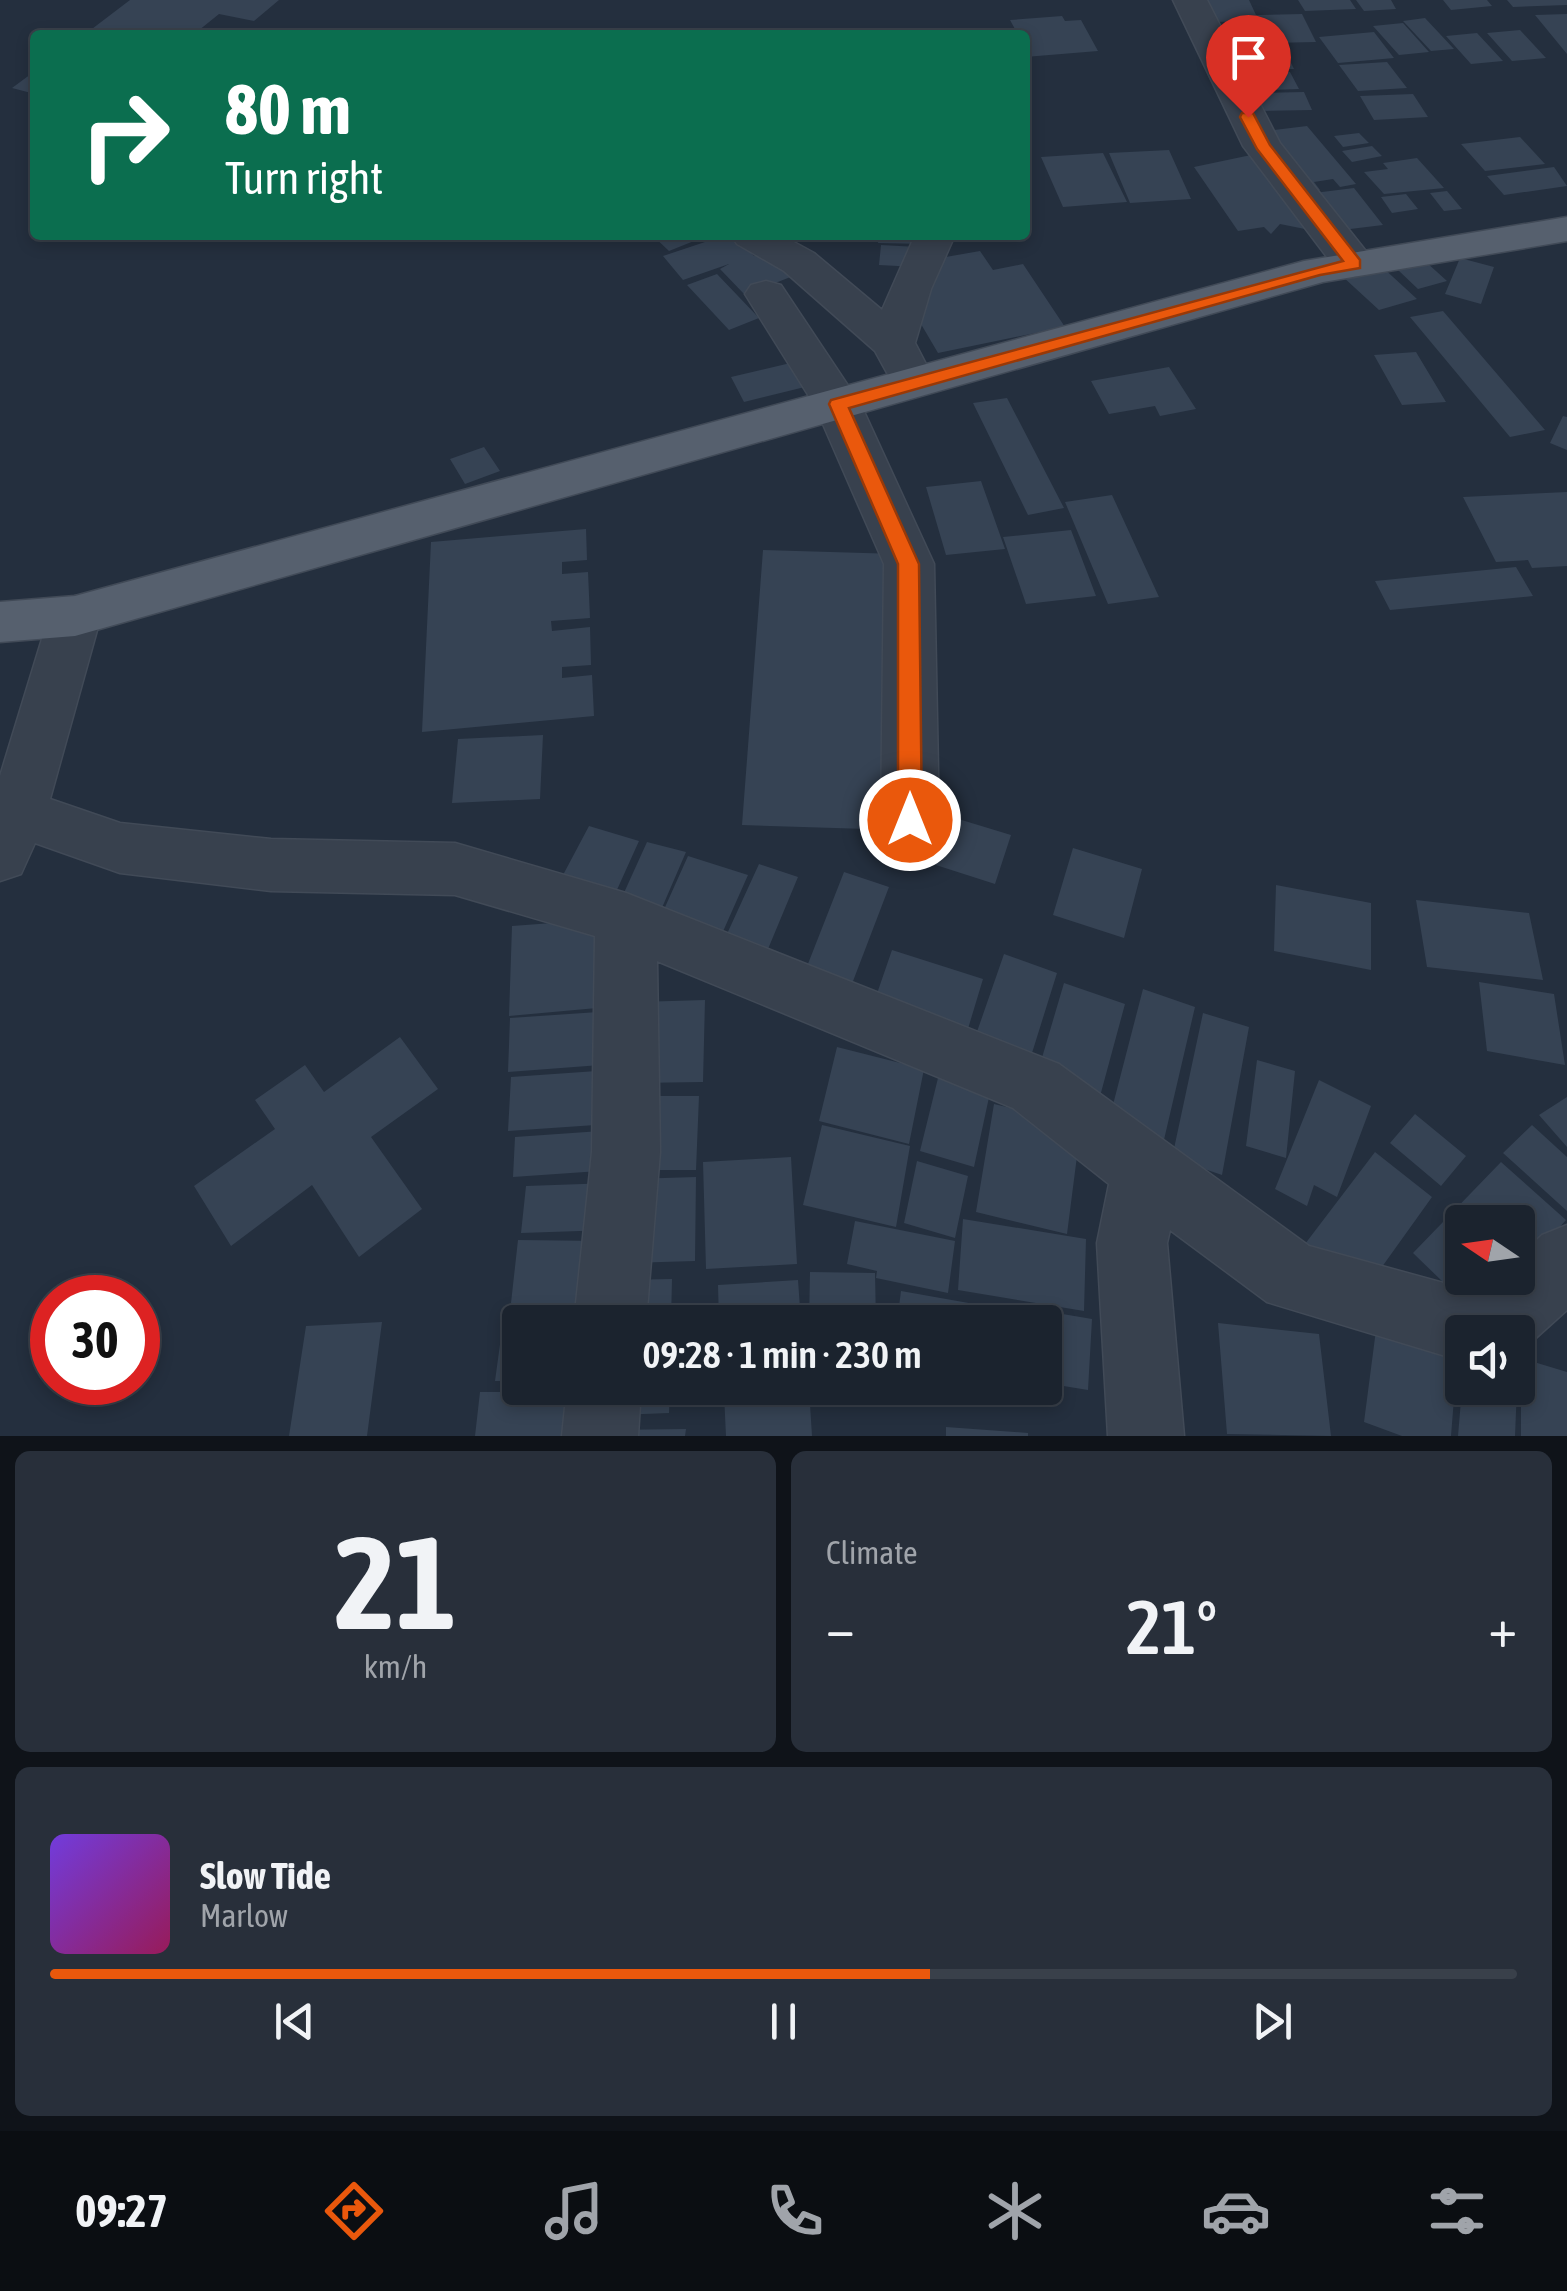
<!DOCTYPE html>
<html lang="en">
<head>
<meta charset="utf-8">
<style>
  body { margin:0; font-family:"Asap Condensed",sans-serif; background:#282f3a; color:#f1f3f6; height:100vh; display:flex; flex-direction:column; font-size:38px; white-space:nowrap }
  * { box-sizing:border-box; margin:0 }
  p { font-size:32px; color:#a0a4aa }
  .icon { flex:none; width:55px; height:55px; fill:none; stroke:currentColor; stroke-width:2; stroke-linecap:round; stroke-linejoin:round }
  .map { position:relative; height:1436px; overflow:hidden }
  .details { display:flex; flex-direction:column; gap:15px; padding:15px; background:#0f1319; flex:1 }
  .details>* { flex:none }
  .banner { position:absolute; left:30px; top:30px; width:1000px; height:210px; border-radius:10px; box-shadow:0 5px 15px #0003,0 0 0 2px #39404a; background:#0b6e4f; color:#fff; overflow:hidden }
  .needle { width:65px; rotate:283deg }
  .buttons { position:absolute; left:1445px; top:1205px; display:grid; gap:20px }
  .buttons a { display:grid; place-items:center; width:90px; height:90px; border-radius:10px; background:#1b232e; box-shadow:0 5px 15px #0003,0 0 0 2px #39404a; font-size:50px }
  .speed { position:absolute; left:30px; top:1275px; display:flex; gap:20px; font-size:50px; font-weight:700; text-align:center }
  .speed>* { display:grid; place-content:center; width:130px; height:130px; border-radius:50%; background:#1b232e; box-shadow:0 5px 15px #0003,0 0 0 2px #39404a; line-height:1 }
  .speed .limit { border:15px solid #d22; background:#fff; color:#111 }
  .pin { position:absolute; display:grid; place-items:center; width:85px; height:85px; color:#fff; margin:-102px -42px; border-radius:50% 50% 50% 0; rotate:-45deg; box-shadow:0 0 10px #0007 }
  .pin .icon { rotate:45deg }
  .me { position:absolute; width:110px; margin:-55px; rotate:0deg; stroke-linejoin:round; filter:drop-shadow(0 0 8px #0008) }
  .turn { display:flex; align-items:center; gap:35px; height:210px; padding:0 30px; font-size:45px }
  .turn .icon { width:130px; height:130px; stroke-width:2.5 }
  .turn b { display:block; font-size:70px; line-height:85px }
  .big { font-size:75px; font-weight:600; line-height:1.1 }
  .details .widget { flex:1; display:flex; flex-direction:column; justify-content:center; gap:15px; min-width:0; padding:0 35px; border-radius:15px; background:#282f3a }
  .details .dial { align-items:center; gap:0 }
  .dial b { font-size:130px; line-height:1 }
  .song { display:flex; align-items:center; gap:30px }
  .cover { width:120px; height:120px; border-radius:15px; background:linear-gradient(135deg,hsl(260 70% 55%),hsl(330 70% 35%)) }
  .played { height:10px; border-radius:5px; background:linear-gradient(90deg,#ea580c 60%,#39404a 60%) }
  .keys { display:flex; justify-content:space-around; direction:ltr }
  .heat { display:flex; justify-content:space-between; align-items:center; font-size:55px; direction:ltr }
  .details .tiles { flex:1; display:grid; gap:15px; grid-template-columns:1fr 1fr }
  .widget:last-child { grid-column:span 2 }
  .trip { position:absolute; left:502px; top:1305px; width:560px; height:100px; border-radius:10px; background:#1b232e; box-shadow:0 5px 15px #0003,0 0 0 2px #39404a; font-weight:600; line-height:100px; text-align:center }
  .dock { display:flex; height:160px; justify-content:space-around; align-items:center; background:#0b0e12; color:#a0a4aa }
  .dock .icon { width:70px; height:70px }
  .dock .selected { color:#ea580c }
  .dock b { font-size:45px; color:#f1f3f6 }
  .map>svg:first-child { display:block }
</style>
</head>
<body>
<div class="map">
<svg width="1567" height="1436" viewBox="0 0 1567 1436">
  <rect width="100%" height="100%" fill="#242f3e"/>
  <path fill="#364354" d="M 130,0 L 279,0 L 254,21 L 219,14 L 193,35 L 84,35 Z
    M 1200,0 L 1249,0 L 1256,15 L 1302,14 L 1316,42 L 1271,43 L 1260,21 L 1210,22 Z
    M 1298,0 L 1350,0 L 1356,9 L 1305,11 Z
    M 1356,0 L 1391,0 L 1396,9 L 1364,11 Z
    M 1443,0 L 1487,0 L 1492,6 L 1451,10 Z
    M 1507,0 L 1567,0 L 1567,5 L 1513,7 Z
    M 1567,14 L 1567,54 L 1535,15 Z
    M 1062,16 L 1065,21 L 1081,20 L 1098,51 L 1025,57 L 1025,35 L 999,35 L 1016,31 L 1010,20 Z
    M 1425,18 L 1454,49 L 1431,51 L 1403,21 Z
    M 1403,23 L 1429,52 L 1399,55 L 1373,26 Z
    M 1214,25 L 1256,25 L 1264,45 L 1222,46 Z
    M 1520,30 L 1546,58 L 1512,61 L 1487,33 Z
    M 1374,32 L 1394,58 L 1338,63 L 1319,37 Z
    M 1477,33 L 1503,61 L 1471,64 L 1446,36 Z
    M 1285,51 L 1294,69 L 1234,70 L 1226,52 Z
    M 1387,62 L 1407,88 L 1358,91 L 1339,65 Z
    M 35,71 L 35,94 L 12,88 Z
    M 1290,72 L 1299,89 L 1243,91 L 1235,73 Z
    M 1304,92 L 1312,110 L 1258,111 L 1250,93 Z
    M 1413,94 L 1428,117 L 1374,120 L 1360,96 Z
    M 1307,126 L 1356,184 L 1340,187 L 1333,179 L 1314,182 L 1320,190 L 1305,192 L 1258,132 Z
    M 1359,133 L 1369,143 L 1343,147 L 1334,136 Z
    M 1520,137 L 1545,164 L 1485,171 L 1461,144 Z
    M 1372,146 L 1382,156 L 1352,162 L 1342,151 Z
    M 1169,150 L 1191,199 L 1130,203 L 1109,153 Z
    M 1103,153 L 1127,202 L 1063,207 L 1041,157 Z
    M 1251,155 L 1305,229 L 1280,224 L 1271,234 L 1264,227 L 1238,231 L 1194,167 Z
    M 1417,158 L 1444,188 L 1384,194 L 1364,172 L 1388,169 L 1383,163 Z
    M 1554,167 L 1567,186 L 1504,195 L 1487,176 Z
    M 1354,188 L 1383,225 L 1334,231 L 1306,194 Z
    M 1447,191 L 1462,209 L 1444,211 L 1430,193 Z
    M 1406,194 L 1418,209 L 1392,213 L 1381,197 Z
    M 652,235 L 709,235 L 669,251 Z
    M 726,235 L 733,235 L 754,256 L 768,251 L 793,276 L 745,295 L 720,269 L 729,264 L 683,280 L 663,256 Z
    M 879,235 L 926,235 L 926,244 L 878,243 Z
    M 881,245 L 918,247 L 917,267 L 879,265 Z
    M 980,251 L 993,270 L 1023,264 L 1065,327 L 938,353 L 918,319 L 940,258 Z
    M 1460,258 L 1494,267 L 1481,304 L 1445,294 Z
    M 1426,262 L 1447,281 L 1418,289 L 1398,270 Z
    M 1380,265 L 1417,299 L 1379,310 L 1342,276 Z
    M 717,274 L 759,318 L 729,330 L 687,285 Z
    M 1443,311 L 1545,430 L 1510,437 L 1410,317 Z
    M 1416,352 L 1446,402 L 1402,405 L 1374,355 Z
    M 799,361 L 813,385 L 744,402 L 731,377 Z
    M 1169,367 L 1196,409 L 1160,416 L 1155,406 L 1109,414 L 1091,381 Z
    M 1007,398 L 1064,508 L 1028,515 L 973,403 Z
    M 1563,416 L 1567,417 L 1567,450 L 1550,443 Z
    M 484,447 L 500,471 L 465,484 L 450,459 Z
    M 981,481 L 1005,549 L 946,555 L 926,487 Z
    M 1567,492 L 1567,566 L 1532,568 L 1528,560 L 1496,562 L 1463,497 Z
    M 1112,495 L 1159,597 L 1108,604 L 1065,502 Z
    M 586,529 L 587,560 L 562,562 L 562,574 L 588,572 L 590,618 L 551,621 L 552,631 L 590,627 L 591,665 L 562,667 L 562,678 L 592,675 L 594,716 L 422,732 L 431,542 Z
    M 1071,530 L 1096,596 L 1026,604 L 1003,537 Z
    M 763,550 L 898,554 L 899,830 L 742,825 Z
    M 1516,567 L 1533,596 L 1390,610 L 1375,581 Z
    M 543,735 L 540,799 L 452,803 L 458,739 Z
    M 932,811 L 1011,835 L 995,884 L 914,858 Z
    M 589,826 L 639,841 L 616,892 L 563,875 Z
    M 647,842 L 686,852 L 658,917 L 618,906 Z
    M 1073,848 L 1142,869 L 1124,938 L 1053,915 Z
    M 688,856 L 748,875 L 717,945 L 657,925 Z
    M 759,864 L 798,877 L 763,961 L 721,947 Z
    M 844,872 L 889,887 L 850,989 L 804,974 Z
    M 1276,885 L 1371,903 L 1371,970 L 1274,951 Z
    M 1416,900 L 1529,913 L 1543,980 L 1427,967 Z
    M 606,919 L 608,1007 L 509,1016 L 512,926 Z
    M 892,950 L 983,979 L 964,1042 L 871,1011 Z
    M 1004,954 L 1057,973 L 1027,1069 L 971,1049 Z
    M 1479,982 L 1554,994 L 1565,1065 L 1487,1051 Z
    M 1064,983 L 1125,1004 L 1099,1100 L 1036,1078 Z
    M 1143,989 L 1195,1007 L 1163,1144 L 1108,1124 Z
    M 705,1000 L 703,1082 L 635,1083 L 638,1002 Z
    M 613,1011 L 614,1064 L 508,1072 L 510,1018 Z
    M 1203,1013 L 1249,1027 L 1222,1175 L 1172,1158 Z
    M 400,1037 L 438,1089 L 371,1137 L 422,1209 L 359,1257 L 312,1185 L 231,1246 L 194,1186 L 275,1129 L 255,1100 L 305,1065 L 324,1092 Z
    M 837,1047 L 924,1069 L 909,1144 L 819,1121 Z
    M 1257,1060 L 1295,1071 L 1286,1158 L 1246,1146 Z
    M 611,1070 L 610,1124 L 508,1131 L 511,1077 Z
    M 939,1074 L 991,1088 L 974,1167 L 920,1151 Z
    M 1319,1080 L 1371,1106 L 1337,1197 L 1314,1185 L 1307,1206 L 1275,1189 Z
    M 636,1096 L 699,1096 L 696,1170 L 630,1170 Z
    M 1567,1097 L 1567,1147 L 1539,1115 Z
    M 994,1104 L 1081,1125 L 1067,1234 L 976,1212 Z
    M 1415,1114 L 1466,1156 L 1441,1186 L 1390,1143 Z
    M 822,1125 L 910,1146 L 896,1227 L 803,1205 Z
    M 1532,1125 L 1567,1157 L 1567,1211 L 1503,1153 Z
    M 615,1130 L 614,1170 L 513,1177 L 515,1137 Z
    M 1375,1152 L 1432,1197 L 1364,1292 L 1305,1244 Z
    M 791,1157 L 797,1264 L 706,1269 L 703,1162 Z
    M 917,1161 L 968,1176 L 955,1238 L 904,1223 Z
    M 1501,1162 L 1566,1220 L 1518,1274 L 1518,1222 L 1462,1222 L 1462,1278 L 1514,1278 L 1478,1316 L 1413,1253 Z
    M 696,1177 L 695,1261 L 629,1263 L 632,1179 Z
    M 611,1183 L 609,1230 L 521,1233 L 526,1186 Z
    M 963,1219 L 1086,1239 L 1084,1311 L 958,1290 Z
    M 855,1221 L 955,1241 L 948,1293 L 876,1278 L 877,1271 L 847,1264 Z
    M 518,1240 L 601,1241 L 596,1304 L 511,1303 Z
    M 810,1272 L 875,1273 L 876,1322 L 809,1322 Z
    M 672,1279 L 671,1322 L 620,1322 L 622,1280 Z
    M 798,1280 L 801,1322 L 719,1322 L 718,1285 Z
    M 901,1291 L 1019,1312 L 1018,1322 L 897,1322 Z
    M 1039,1310 L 1092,1319 L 1088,1390 L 1045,1383 L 1045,1322 L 1038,1322 Z
    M 504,1315 L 600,1316 L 599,1322 L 520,1322 L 520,1381 L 495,1381 Z
    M 382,1322 L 367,1436 L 289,1436 L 306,1326 Z
    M 1218,1323 L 1319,1334 L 1331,1436 L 1227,1434 Z
    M 1376,1330 L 1457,1361 L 1451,1436 L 1402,1436 L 1364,1422 Z
    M 1521,1358 L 1567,1372 L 1567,1436 L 1521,1436 Z
    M 618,1388 L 670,1388 L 669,1413 L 618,1415 Z
    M 798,1388 L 809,1388 L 812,1436 L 726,1436 L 724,1394 Z
    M 1462,1388 L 1517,1388 L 1515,1436 L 1458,1436 Z
    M 480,1392 L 595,1392 L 592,1436 L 475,1436 Z
    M 946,1427 L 1028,1433 L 1028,1436 L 946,1436 Z
    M 686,1429 L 685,1436 L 609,1436 L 609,1430 Z"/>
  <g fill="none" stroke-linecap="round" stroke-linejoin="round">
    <g stroke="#414a57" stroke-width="3">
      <path id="minor" d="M 1173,0 L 1207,0 L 1280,143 L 1369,255 L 1375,264 L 1369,273 L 1354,277 L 1339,273 L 1243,146 Z
        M 731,235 L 781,235 L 814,253 L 882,310 L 915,235 L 955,235 L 931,289 L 915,343 L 930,372 L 924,382 L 908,387 L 892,382 L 875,351 L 784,271 L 737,244 Z
        M 766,281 L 781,285 L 861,405 L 934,564 L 939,821 L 931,838 L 910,845 L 889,838 L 881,821 L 884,564 L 815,406 L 745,294 L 751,285 Z
        M 75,596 L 93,602 L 101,616 L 50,799 L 120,823 L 271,839 L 455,843 L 626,893 L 1059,1064 L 1309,1246 L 1480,1293 L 1497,1278 L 1518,1278 L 1518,1258 L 1542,1235 L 1567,1225 L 1567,1310 L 1518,1354 L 1518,1332 L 1462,1332 L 1462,1361 L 1267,1302 L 1170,1230 L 1167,1243 L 1184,1436 L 1108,1436 L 1097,1243 L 1109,1184 L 1013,1108 L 657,961 L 660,1152 L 646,1322 L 574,1322 L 592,1152 L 595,936 L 455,895 L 271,891 L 120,873 L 35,843 L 21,874 L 0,881 L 0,776 L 49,616 L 57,602 Z
        M 567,1388 L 641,1388 L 638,1436 L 562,1436 Z"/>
    </g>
    <g stroke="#414a57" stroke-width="3">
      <path id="major" d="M 1567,217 L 1567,241 L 1323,282 L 75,636 L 0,642 L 0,602 L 75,596 L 1304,261 Z"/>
    </g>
    <use href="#minor" fill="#38414e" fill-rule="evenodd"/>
    <use href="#major" fill="#56606e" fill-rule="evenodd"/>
  </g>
  <path fill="#ea580c" stroke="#983908" stroke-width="2.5" d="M 1242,113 L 1253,113 L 1270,145 L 1360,260 L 1360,268 L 1320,275 L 849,408 L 919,564 L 922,820 L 918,828 L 902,828 L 898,820 L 898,564 L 829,404 L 831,400 L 1343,261 L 1257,149 L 1240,117 Z"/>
</svg>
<div class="buttons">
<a><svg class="needle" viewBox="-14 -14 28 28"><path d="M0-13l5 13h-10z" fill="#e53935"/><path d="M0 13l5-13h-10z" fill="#a0a4aa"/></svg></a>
<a><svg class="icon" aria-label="sound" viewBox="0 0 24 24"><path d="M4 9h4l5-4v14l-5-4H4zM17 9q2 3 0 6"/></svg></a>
</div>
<div class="speed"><div class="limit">30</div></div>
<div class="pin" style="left:1248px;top:117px;background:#d93025"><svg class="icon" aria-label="arrive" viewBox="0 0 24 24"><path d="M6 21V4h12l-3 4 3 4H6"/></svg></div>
<svg class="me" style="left:910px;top:820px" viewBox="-20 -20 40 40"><circle r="17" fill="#ea580c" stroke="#fff" stroke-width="3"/><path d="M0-11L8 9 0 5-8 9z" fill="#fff"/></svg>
<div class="trip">09:28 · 1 min · 230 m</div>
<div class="banner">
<div class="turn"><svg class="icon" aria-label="right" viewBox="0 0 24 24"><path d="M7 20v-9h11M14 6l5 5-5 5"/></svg><div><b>80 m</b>Turn right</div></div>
</div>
</div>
<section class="details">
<div class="tiles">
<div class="widget dial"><b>21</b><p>km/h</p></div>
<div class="widget"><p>Climate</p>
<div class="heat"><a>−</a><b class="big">21°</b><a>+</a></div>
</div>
<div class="widget">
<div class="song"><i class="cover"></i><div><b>Slow Tide</b><p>Marlow</p></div></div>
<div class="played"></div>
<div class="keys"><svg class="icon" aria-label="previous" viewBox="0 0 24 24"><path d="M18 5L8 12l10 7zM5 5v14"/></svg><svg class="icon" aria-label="pause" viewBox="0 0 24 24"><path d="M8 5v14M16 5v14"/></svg><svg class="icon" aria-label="next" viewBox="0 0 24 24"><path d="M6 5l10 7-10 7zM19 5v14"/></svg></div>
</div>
</div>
</section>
<nav class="dock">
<b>09:27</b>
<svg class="icon selected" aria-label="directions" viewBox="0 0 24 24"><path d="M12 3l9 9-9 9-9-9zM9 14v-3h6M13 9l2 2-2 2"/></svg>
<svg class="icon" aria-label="music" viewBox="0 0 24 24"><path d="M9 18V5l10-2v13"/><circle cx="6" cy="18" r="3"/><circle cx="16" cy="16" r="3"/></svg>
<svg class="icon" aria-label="phone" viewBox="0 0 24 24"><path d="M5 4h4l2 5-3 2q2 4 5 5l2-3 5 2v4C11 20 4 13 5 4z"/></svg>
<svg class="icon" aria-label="climate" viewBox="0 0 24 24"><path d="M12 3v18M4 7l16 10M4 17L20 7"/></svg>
<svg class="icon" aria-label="car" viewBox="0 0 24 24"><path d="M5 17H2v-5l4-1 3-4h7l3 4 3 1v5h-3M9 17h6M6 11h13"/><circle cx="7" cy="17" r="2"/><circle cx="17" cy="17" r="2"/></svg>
<svg class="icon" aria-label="filters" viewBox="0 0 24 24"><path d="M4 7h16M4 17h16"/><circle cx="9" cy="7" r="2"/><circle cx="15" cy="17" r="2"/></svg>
</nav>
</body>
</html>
